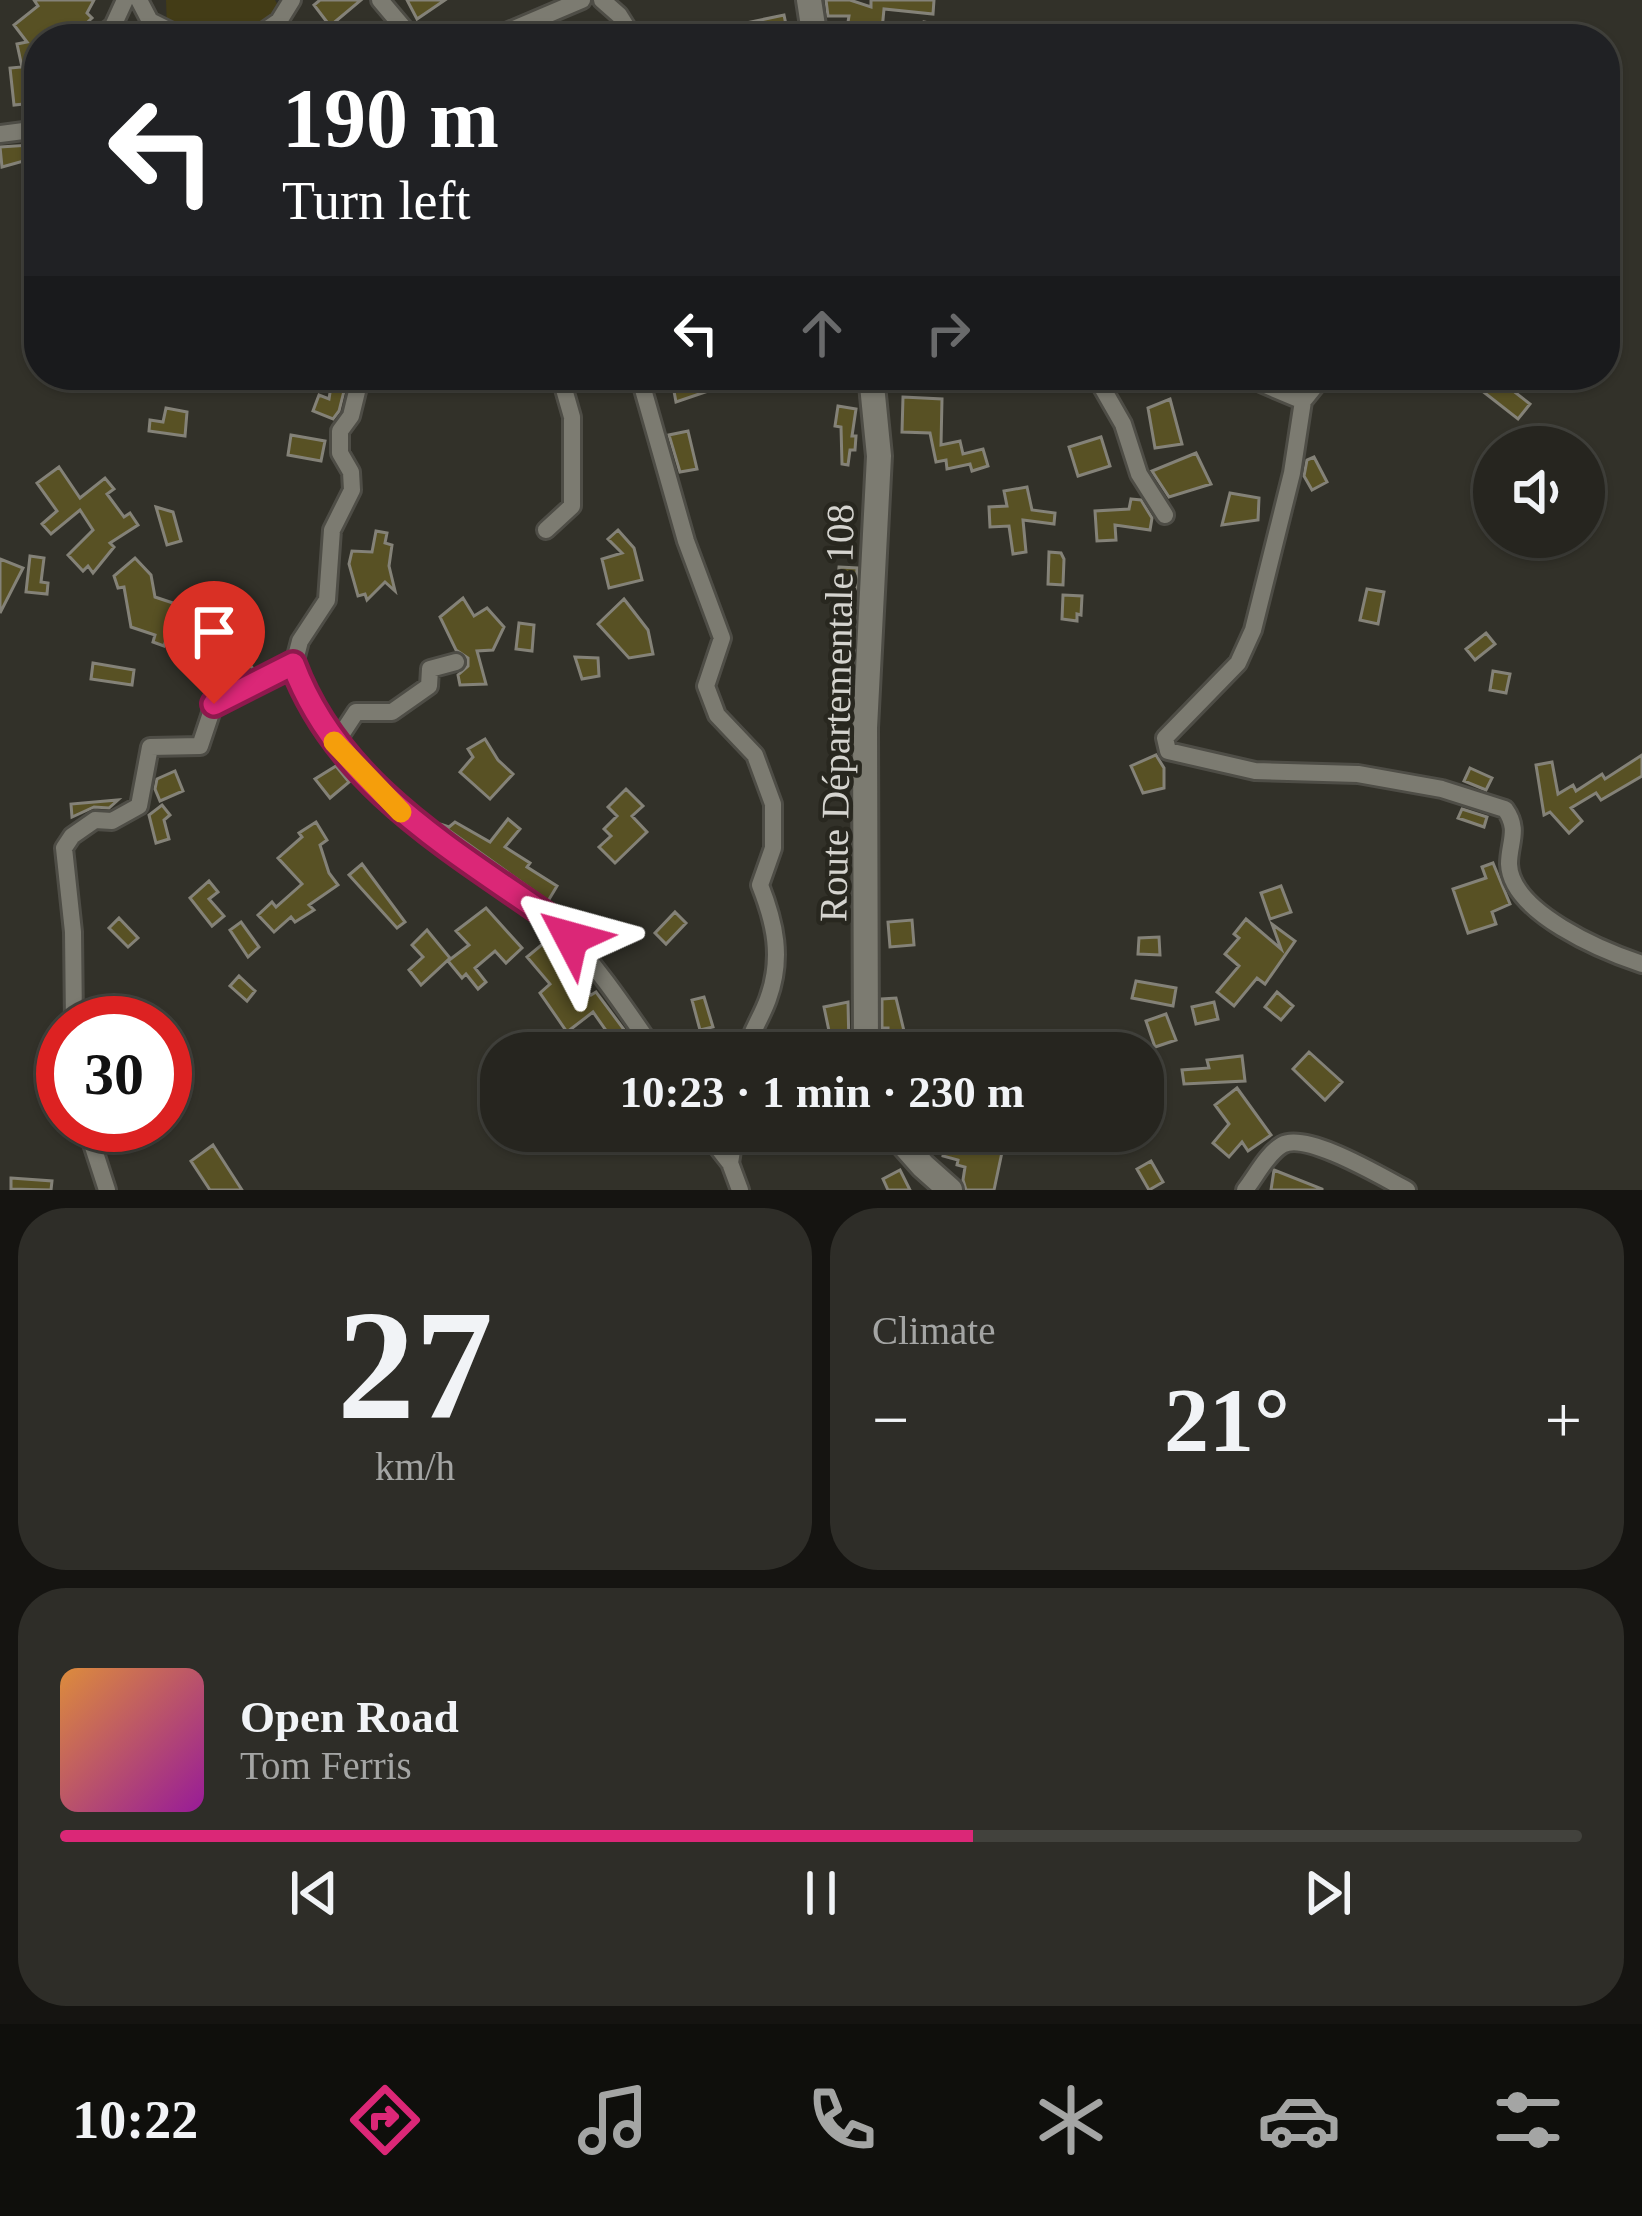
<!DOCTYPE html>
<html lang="en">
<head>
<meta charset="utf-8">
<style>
  body { margin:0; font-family:"Times New Roman",serif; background:#2e2d28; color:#f1f3f6; height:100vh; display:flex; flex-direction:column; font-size:45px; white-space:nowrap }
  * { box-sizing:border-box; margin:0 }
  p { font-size:39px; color:#a4a5a4 }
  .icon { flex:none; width:66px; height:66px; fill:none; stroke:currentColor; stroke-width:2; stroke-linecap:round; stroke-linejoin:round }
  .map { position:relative; height:1190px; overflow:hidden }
  .drawer { display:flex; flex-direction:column; gap:18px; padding:18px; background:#151411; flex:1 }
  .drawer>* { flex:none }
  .banner { position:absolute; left:24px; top:24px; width:1596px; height:366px; border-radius:48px; box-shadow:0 3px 9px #0004,0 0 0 3px #42423d; background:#202124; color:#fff; overflow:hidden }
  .tools { position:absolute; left:1473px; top:426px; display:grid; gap:24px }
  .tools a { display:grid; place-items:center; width:132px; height:132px; border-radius:50%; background:#26251f; box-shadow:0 3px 9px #0004,0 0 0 3px #42423d; font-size:60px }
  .speed { position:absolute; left:36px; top:996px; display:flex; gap:24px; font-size:60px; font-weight:700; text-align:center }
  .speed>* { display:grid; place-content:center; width:156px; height:156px; border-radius:50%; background:#26251f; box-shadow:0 3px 9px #0004,0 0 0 3px #42423d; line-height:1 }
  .speed .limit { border:18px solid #d22; background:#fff; color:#111 }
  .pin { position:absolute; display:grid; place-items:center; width:102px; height:102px; color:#fff; margin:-123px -51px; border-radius:50% 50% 50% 0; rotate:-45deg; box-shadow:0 0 12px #0007 }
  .pin .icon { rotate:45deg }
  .me { position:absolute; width:132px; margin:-66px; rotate:309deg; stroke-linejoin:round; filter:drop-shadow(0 0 9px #0008) }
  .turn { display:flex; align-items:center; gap:42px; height:252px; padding:0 60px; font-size:54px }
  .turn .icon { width:156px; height:156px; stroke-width:2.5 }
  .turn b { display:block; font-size:84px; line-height:102px }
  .lanes { display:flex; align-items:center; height:114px; padding:0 60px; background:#0003; justify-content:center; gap:60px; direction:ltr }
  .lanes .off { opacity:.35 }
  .big { font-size:90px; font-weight:800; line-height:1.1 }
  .drawer .widget { flex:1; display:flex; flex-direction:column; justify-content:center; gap:18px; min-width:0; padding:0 42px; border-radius:48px; background:#2e2d28 }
  .drawer .dial { align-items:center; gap:0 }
  .dial b { font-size:156px; line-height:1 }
  .song { display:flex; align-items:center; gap:36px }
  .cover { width:144px; height:144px; border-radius:18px; background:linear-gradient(135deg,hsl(30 70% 55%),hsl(300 70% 35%)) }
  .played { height:12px; border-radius:6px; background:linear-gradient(90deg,#db2777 60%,#42423d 60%) }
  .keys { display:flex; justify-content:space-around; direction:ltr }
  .heat { display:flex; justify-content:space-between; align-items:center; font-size:66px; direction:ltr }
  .drawer .tiles { flex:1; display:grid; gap:18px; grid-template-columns:1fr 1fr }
  .widget:last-child { grid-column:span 2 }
  .trip { position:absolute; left:480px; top:1032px; width:684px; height:120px; border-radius:48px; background:#26251f; box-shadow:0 3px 9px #0004,0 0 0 3px #42423d; font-weight:800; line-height:120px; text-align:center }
  .tab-bar { display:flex; height:192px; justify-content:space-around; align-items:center; background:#0f0f0c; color:#a4a5a4 }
  .tab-bar .icon { width:84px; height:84px }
  .tab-bar .active { color:#db2777 }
  .tab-bar b { font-size:54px; color:#f1f3f6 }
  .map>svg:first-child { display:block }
</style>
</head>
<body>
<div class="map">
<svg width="1642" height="1190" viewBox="0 0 1642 1190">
  <rect width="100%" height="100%" fill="#323129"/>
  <path fill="#433c16" d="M 166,0 L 275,0 L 296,39 L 173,39 L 167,28 Z"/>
  <path fill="#585124" stroke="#848278" stroke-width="3" d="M 34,0 L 94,0 L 87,13 L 92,18 L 69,39 L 39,39 L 39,43 L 31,45 L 35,67 L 39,66 L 39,83 L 32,83 L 34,103 L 14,105 L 10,68 L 22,67 L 17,44 L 27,42 L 14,25 L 38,6 Z
    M 320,0 L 361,0 L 330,26 L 314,5 Z
    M 407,0 L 445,0 L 417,19 Z
    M 826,0 L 850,0 L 871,7 L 871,0 L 934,0 L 933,14 L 884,9 L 882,30 L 848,22 L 849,16 L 828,16 Z
    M 784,15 L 789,39 L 758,39 L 746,23 Z
    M 924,22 L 951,27 L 949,39 L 922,33 Z
    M 30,145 L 31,159 L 2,167 L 0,147 Z
    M 337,375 L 348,375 L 339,411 L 333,419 L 313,411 L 319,395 L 329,399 L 332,380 L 336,381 Z
    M 671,375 L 710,375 L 714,389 L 676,402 Z
    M 1493,375 L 1530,404 L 1518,419 L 1481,390 Z
    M 903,397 L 942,399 L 941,445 L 960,441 L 963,454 L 983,449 L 988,466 L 972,471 L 970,464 L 947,469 L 946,460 L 936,462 L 930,433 L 902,432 Z
    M 1170,399 L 1182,444 L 1155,448 L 1148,408 Z
    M 838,406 L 856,409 L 852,436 L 856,436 L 855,450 L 850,450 L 848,465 L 842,464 L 841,427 L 835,426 Z
    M 166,408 L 187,412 L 185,436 L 149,431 L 150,420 L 163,422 Z
    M 688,431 L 697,469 L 680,472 L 669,435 Z
    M 291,435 L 325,441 L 321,461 L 288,455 Z
    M 1101,437 L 1110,466 L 1078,476 L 1069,447 Z
    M 1196,453 L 1211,484 L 1169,497 L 1152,471 Z
    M 1314,457 L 1327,482 L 1312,490 L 1304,476 L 1307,460 Z
    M 59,467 L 80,498 L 105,478 L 114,489 L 107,494 L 124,517 L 130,513 L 138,525 L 110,543 L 114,547 L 93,573 L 88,566 L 83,571 L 68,555 L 93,530 L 80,510 L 51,534 L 42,524 L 57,511 L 37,483 Z
    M 1027,487 L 1032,510 L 1055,513 L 1054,524 L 1023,520 L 1026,552 L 1013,554 L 1009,526 L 990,527 L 989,507 L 1007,506 L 1004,491 Z
    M 1230,493 L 1259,498 L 1258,520 L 1222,525 Z
    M 1131,499 L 1141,500 L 1152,518 L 1150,530 L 1115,525 L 1116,540 L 1097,541 L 1095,511 L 1129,509 Z
    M 156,507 L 173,512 L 181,541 L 167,545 Z
    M 618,530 L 634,548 L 642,580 L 609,588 L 602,559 L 622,553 L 608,539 Z
    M 376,531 L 387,533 L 385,543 L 392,545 L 389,566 L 395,591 L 385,582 L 367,600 L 365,594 L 358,596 L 349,564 L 352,551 L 372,552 Z
    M 1049,552 L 1061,553 L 1064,559 L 1063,585 L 1048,584 Z
    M 30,556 L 44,558 L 41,582 L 48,583 L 47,594 L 26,592 Z
    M 135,558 L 151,575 L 155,597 L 200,612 L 195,625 L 210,637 L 201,658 L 165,643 L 164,646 L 153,642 L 155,635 L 131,627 L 124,587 L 118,588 L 114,576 Z
    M 0,559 L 23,568 L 0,613 Z
    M 839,567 L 857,568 L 856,589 L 837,588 Z
    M 1367,589 L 1384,592 L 1378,624 L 1360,620 Z
    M 1063,595 L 1082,596 L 1081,615 L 1077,614 L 1077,621 L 1062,619 Z
    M 463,598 L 474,616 L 487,608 L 504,627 L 493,650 L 477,651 L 486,684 L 460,685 L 458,675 L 468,666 L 468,658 L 456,650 L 440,617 Z
    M 624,599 L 648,630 L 653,654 L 629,658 L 598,624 Z
    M 519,623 L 534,625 L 532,651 L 516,649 Z
    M 1486,633 L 1495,644 L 1475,660 L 1466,649 Z
    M 229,647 L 234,653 L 238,650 L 254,670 L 206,694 L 191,676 Z
    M 575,657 L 598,658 L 599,676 L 582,679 Z
    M 93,663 L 134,670 L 132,685 L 91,679 Z
    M 1493,671 L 1510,674 L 1506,693 L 1490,690 Z
    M 485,739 L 498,760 L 513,774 L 490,799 L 460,772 L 473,757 L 468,749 Z
    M 1156,755 L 1164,768 L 1164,788 L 1143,793 L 1131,766 Z
    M 1642,755 L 1642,776 L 1601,800 L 1596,793 L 1571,808 L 1582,821 L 1569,833 L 1550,812 L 1544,815 L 1536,765 L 1552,762 L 1558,794 L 1573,785 L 1576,791 L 1602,774 L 1605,779 Z
    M 336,766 L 349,782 L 330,798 L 315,779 Z
    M 1470,768 L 1492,778 L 1486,790 L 1464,781 Z
    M 175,771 L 183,791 L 160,801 L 155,789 L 157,779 Z
    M 626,789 L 643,806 L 632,816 L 647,832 L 615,863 L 599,847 L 611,836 L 604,829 L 617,816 L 608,807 Z
    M 118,800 L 109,808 L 94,807 L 72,817 L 71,804 Z
    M 162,805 L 170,815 L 164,820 L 169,839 L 156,843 L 149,815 Z
    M 1462,809 L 1487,817 L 1484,827 L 1458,818 Z
    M 508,819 L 520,829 L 505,847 L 530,863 L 527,867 L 557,886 L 548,901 L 440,824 L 449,827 L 455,822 L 490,842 Z
    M 316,822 L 327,840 L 320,845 L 329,873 L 338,885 L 309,905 L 314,910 L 295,922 L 291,917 L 274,932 L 258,915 L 272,902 L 276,907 L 302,884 L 278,858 L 302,837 L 299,833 Z
    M 1493,863 L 1510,904 L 1492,912 L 1496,924 L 1468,933 L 1453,889 L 1486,878 L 1482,867 Z
    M 362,864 L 405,922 L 397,928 L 349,875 Z
    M 209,881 L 218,892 L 209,899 L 224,916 L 212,926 L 190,898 Z
    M 1281,886 L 1291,912 L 1270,919 L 1261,893 Z
    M 486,908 L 522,948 L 506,963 L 495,951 L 475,968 L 486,982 L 478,989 L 466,974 L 462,978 L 448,961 L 469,945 L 456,931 Z
    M 675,912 L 686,923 L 666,944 L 655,933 Z
    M 119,918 L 138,938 L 128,947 L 109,928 Z
    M 1246,919 L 1281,949 L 1272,924 L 1295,941 L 1265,984 L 1257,978 L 1234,1006 L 1217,992 L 1239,966 L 1225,954 L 1239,938 L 1234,934 Z
    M 912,920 L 914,945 L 890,947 L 888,922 Z
    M 241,922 L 259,947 L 248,957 L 230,930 Z
    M 427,930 L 450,958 L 421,985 L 409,970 L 423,957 L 412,945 Z
    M 551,937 L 580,969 L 574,974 L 591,995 L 596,992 L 634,1043 L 622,1053 L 593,1012 L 567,1032 L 540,993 L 550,984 L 527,957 Z
    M 1159,937 L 1160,955 L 1138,954 L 1139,938 Z
    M 239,976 L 255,991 L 247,1001 L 230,986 Z
    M 1136,981 L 1176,988 L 1173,1006 L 1132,998 Z
    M 1277,992 L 1293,1006 L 1281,1020 L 1265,1007 Z
    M 704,997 L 713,1027 L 700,1030 L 692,1000 Z
    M 896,998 L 904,1031 L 888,1032 L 888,1028 L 882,1028 L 882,999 Z
    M 848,1002 L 849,1047 L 833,1050 L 824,1007 Z
    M 1214,1002 L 1218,1019 L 1196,1024 L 1192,1007 Z
    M 1166,1014 L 1176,1040 L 1155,1047 L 1146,1021 Z
    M 1309,1052 L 1342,1082 L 1325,1100 L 1293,1069 Z
    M 1242,1056 L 1245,1081 L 1184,1084 L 1182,1070 L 1209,1068 L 1207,1060 Z
    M 1237,1088 L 1271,1135 L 1248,1151 L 1242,1142 L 1229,1157 L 1213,1143 L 1229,1124 L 1215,1105 Z
    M 964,1131 L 1005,1138 L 994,1190 L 966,1190 L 963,1180 L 965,1167 L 957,1165 L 958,1160 L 943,1156 L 945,1145 L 960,1148 Z
    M 213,1145 L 242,1190 L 210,1190 L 191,1161 Z
    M 1151,1161 L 1163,1182 L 1149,1190 L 1137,1169 Z
    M 900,1170 L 910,1190 L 888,1190 L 883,1179 Z
    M 1274,1170 L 1322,1189 L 1322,1190 L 1271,1190 Z
    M 11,1178 L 52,1181 L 51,1190 L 11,1189 Z"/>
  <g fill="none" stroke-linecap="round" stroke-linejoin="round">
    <g stroke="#4e4d46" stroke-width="22">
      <path id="minor" d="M 139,0 L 150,21 L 186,39
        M 380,0 L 413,39
        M 602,0 L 619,15 L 634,39
        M 96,39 L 113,26 L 125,0
        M 253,39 L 279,21 L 292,0
        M 490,39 L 582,0
        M 0,134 L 39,129
        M 361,375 L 351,416 L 340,431 L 340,453 L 351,472 L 352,490 L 332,530 L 327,600 L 300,641 L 294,664 L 306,699 L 335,744 L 368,780 L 414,821 L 553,920 C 593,960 624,1006 656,1053
        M 639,375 L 686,541 L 722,638 L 706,686 L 717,715 L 755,755 L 773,804 L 773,848 L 760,885 C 775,923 783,958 768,999 C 761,1019 750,1032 746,1053
        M 1095,375 L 1123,424 L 1139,474 L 1165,515
        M 1242,375 L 1303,401 L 1324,375
        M 1303,401 L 1292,473 L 1253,630 L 1238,663 L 1165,738 L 1168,751 L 1255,771 L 1358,774 L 1442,789 L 1505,809 C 1520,830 1509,842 1509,864 C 1511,913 1603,951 1642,964
        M 546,530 L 572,506 L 572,417 L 560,375
        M 335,744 L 356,712 L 392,712 L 429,686 L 430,669 L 456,662
        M 74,1023 L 73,932 L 64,848 L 72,836 L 95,820 L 112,821 L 139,806 L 150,747 L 200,746 L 214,704 L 294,664
        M 86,1125 L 107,1190
        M 705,1131 L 730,1163
        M 735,1131 L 730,1163 L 740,1190
        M 1245,1190 C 1256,1176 1267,1154 1282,1145 C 1306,1131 1382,1177 1407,1190"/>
    </g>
    <g stroke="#4e4d46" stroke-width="30">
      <path id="secondary" d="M 809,0 L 815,39
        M 866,1053 L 865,728 L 879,456 L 871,375
        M 892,1131 L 923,1166 L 950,1190"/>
    </g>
    <use href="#minor" stroke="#7c7b71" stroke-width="16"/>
    <use href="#secondary" stroke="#7c7b71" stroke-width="24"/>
  </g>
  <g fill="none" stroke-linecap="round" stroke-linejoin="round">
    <g stroke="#8e194d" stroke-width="30">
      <path id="route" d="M 214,704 L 293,664 C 338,785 452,849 553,920 L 571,938"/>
    </g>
    <use href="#route" stroke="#db2777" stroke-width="21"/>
    <path stroke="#f59e0b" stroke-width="21" d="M 334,742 L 401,812"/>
  </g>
  <g text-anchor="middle" stroke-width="9" stroke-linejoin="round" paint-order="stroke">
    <g font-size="39" fill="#d5d4cf" stroke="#28271f">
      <text transform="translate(836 713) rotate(-89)" y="14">Route Départementale 108</text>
    </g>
  </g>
</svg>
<div class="tools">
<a><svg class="icon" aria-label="sound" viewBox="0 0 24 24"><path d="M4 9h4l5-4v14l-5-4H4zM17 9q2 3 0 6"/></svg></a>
</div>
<div class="speed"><div class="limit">30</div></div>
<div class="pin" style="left:214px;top:704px;background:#d93025"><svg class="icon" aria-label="arrive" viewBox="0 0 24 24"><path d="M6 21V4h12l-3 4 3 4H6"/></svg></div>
<svg class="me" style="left:571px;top:938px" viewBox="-20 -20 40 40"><path d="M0-17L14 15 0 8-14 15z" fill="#db2777" stroke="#fff" stroke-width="4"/></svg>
<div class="trip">10:23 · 1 min · 230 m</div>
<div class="banner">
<div class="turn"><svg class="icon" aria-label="left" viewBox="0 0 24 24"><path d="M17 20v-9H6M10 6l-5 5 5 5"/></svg><div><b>190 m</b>Turn left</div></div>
<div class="lanes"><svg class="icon" aria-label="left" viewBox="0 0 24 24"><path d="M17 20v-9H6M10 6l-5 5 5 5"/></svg><svg class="icon off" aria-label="ahead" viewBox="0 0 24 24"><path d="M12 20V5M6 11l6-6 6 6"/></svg><svg class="icon off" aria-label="right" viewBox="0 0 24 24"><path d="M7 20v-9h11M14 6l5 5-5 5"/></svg></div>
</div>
</div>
<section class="drawer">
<div class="tiles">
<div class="widget dial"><b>27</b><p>km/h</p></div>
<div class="widget"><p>Climate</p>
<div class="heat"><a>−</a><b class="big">21°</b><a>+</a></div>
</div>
<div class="widget">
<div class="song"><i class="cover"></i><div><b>Open Road</b><p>Tom Ferris</p></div></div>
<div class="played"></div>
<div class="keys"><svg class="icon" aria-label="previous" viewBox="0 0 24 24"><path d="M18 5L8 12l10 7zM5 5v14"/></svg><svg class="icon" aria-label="pause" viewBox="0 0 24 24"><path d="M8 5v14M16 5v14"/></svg><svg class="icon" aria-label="next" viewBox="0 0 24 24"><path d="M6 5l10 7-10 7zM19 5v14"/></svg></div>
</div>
</div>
</section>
<nav class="tab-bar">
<b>10:22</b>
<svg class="icon active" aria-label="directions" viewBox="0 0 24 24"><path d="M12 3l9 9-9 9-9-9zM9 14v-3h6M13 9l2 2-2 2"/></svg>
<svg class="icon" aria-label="music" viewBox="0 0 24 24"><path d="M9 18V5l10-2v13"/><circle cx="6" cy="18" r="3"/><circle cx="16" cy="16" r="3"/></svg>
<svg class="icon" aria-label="phone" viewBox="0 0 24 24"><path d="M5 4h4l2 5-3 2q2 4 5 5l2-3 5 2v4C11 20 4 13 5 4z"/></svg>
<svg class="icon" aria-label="climate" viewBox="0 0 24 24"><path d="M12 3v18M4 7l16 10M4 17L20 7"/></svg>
<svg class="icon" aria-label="car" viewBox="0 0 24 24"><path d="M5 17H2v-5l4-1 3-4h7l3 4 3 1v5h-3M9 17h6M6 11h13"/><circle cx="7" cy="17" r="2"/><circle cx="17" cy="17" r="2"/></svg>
<svg class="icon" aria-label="filters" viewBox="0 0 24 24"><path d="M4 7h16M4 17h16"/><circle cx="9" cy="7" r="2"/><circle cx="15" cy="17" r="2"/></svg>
</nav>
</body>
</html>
